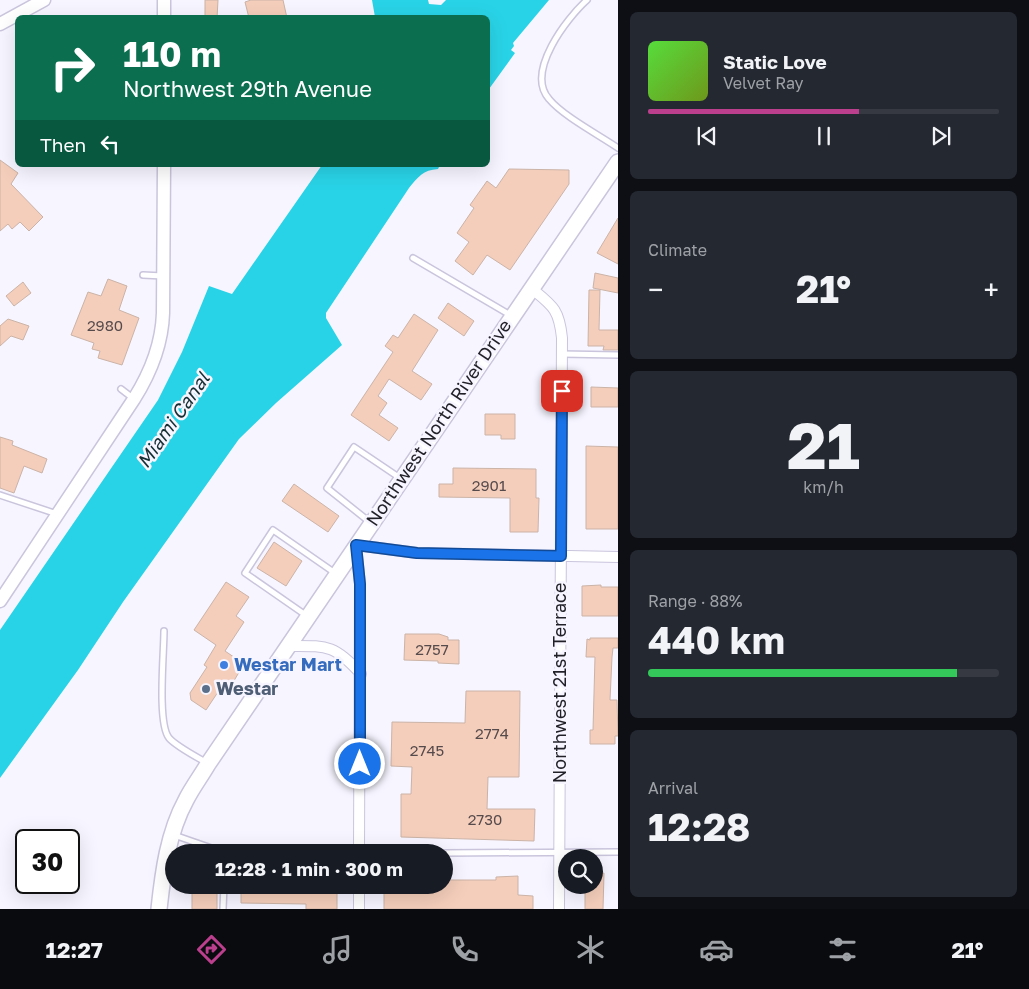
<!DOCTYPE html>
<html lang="en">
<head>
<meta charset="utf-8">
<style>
  body { margin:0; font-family:"Golos Text",sans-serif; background:#242831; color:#f1f3f6; height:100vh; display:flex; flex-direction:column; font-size:19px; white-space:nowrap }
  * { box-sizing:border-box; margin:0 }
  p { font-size:16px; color:#9ea1a6 }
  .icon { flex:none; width:28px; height:28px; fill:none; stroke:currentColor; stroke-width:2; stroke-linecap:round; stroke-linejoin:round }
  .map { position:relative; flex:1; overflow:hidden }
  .sheet { display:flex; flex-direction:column; gap:12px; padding:12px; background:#0d0f14; width:411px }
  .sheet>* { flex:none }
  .banner { position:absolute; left:15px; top:15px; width:475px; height:152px; border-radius:8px; box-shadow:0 5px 20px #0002; background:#0b6e4f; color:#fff; overflow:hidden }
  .fabs { position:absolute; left:558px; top:849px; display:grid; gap:10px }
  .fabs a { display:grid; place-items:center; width:45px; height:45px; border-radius:50%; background:#171b24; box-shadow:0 5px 20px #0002; font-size:25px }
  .speed { position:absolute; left:15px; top:829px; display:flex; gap:10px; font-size:25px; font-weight:700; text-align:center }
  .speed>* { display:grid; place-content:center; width:65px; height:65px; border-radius:50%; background:#171b24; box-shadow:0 5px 20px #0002; line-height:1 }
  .speed .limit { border:2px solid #111; border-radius:8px; background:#fff; color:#111 }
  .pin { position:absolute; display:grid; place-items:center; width:42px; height:42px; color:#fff; margin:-21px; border-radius:10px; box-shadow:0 2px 8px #0006 }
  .me { position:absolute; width:55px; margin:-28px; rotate:0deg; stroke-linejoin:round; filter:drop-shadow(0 0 4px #0008) }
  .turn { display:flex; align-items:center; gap:18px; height:105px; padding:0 25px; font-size:22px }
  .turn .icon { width:65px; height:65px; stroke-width:2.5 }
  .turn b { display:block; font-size:35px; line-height:42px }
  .then { display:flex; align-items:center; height:48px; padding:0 25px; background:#0003; gap:10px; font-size:19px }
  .big { font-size:38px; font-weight:700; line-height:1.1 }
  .sheet .card { flex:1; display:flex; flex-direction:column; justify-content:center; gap:8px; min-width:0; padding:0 18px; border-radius:8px; background:#242831 }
  .sheet .dial { align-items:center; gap:0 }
  .dial b { font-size:65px; line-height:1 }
  .song { display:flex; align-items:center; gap:15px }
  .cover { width:60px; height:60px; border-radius:8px; background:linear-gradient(135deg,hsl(110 70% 55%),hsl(80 70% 35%)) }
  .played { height:5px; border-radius:2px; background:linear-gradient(90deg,#bc3f8e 60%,#363941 60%) }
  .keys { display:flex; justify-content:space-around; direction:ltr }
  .heat { display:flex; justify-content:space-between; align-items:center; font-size:28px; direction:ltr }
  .charge { height:8px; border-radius:4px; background:linear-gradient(90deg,#34c759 88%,#363941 0) }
  .trip { position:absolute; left:165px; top:844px; width:288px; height:50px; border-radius:25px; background:#171b24; box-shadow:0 5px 20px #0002; font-weight:700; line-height:50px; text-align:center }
  .tabs { display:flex; height:80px; justify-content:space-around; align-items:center; background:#090b0e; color:#9ea1a6 }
  .tabs .icon { width:35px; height:35px }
  .tabs .current { color:#bc3f8e }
  .tabs b { font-size:22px; color:#f1f3f6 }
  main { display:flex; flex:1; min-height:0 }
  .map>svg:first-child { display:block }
</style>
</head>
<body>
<main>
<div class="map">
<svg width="618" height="909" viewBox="0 0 618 909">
  <rect width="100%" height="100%" fill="#f7f5ff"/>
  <path fill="#29d3e7" d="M 372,0 L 428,0 L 429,4 L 441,5 L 446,0 L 549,0 L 513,43 L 514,46 L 511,50 L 515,53 L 489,89 L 490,91 L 488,95 L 488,18 L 375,17 Z
    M 322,165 L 440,165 L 438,169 C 423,170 418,177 409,188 L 326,313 L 326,318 L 342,345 L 276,403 L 239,439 L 123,602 L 78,670 L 0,778 L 0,630 L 158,400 L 182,352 L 209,286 L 232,294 Z"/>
  <path fill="#f5cebb" stroke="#cbb3a7" d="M 205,0 L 218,0 L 217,18 L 205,18 Z
    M 251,0 L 283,0 L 287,18 L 249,18 L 245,2 Z
    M 0,160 L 18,173 L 11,184 L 43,217 L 29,231 L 20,222 L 12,229 L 8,224 L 0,231 Z
    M 509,169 L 569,170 L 569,184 L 510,270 L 487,255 L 473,275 L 455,261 L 469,242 L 457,233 L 474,208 L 470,205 L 487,181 L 496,188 Z
    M 618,218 L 618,264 L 597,253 Z
    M 595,273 L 618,278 L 618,293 L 593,288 Z
    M 108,279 L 127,286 L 119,310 L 139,318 L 122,365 L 98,358 L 100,351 L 92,349 L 94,343 L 71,335 L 88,292 L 101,296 Z
    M 23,282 L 31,293 L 14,306 L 6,296 Z
    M 589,290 L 600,290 L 599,330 L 618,330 L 618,350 L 603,350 L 604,346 L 588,346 Z
    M 448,303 L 474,321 L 464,336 L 438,318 Z
    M 414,314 L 438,330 L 412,371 L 432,384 L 421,400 L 389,379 L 378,396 L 387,403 L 379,415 L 398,428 L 389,441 L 351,415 L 393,352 L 385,346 L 393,335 L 398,338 Z
    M 8,319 L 29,326 L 23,340 L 11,336 L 0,346 L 0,326 Z
    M 591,387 L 618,388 L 618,407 L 591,407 Z
    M 485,414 L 515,414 L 515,439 L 501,439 L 501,435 L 485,435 Z
    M 0,437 L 13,441 L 12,445 L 47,459 L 42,473 L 24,466 L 14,493 L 0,488 Z
    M 586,446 L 618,447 L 618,529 L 586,529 Z
    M 453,468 L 536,469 L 536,498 L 539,498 L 538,532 L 510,532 L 510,498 L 439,497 L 439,484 L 453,484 Z
    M 294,484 L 339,516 L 328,532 L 282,501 Z
    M 274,542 L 302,561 L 286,586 L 257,568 Z
    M 226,582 L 249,597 L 236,616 L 244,622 L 225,651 L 244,664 L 232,684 L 226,680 L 206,710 L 191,700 L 190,693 L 207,667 L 204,665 L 216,645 L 194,630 Z
    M 601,585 L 601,587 L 618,587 L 618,616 L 582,616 L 582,586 Z
    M 405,634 L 439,634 L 448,637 L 448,640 L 459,640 L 459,664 L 438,663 L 438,661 L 404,660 Z
    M 590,638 L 618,638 L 618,648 L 613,648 L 612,657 L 610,700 L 617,700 L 618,736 L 615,736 L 615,744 L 590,744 L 590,730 L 593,730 L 595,657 L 586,657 L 587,639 L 590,640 Z
    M 466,691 L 520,691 L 519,777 L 488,777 L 487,809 L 535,809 L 534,841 L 401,837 L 401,794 L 411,794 L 412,767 L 391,766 L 392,722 L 465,723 Z
    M 604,873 L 603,909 L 585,909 L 585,890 L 591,890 L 591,885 L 594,885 L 594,874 Z
    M 518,876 L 518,895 L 533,896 L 533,909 L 384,909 L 384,885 L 444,885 L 444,880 L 496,880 L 496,877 Z
    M 192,885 L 217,885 L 217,909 L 192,909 Z
    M 241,885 L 299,885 L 299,887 L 337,888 L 337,909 L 306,909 L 306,904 L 241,903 Z"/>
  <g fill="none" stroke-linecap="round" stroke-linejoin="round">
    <g stroke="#cac5dd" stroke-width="8">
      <path id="service" d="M 587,0 C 567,18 525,72 549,99 C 563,116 599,135 618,148
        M 413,258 L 512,316
        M 143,275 L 163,276
        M 562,354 L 618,355
        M 121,389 L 134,399
        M 0,495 L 57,514
        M 371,523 L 327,488 L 354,447 L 400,478
        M 307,616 L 245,573 L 273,530 L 335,573
        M 164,631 C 164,653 157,723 169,738 C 177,747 197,757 207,763
        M 174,835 L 223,852
        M 444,853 L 618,852
        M 223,909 L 224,885"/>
    </g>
    <g stroke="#cac5dd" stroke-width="12">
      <path id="minor" d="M 531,288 C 553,306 559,309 562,338 L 559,909
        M 288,646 C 327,646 334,644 361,674
        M 359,852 L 360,584 L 356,545 L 417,553 L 618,557
        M 359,909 L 359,885"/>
    </g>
    <g stroke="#cac5dd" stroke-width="15">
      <path id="tertiary" d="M 164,18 L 164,0
        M 0,24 L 44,0
        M 0,601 L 134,399 C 151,372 162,345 163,313 L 164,165"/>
    </g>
    <g stroke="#cac5dd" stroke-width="18">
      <path id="secondary" d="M 159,909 C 163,872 168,833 186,800 C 192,788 201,776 208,764 L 618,162"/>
    </g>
    <use href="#service" stroke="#fff" stroke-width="5"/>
    <use href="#minor" stroke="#fff" stroke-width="10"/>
    <use href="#tertiary" stroke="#fff" stroke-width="12"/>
    <use href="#secondary" stroke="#fff" stroke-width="15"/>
  </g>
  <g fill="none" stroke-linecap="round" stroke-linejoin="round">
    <g stroke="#114b97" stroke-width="12">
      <path id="route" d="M 360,764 L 360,584 L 356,545 L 417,553 L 561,556 L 562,391"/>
    </g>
    <use href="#route" stroke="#1a73e8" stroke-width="9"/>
  </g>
  <circle fill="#3f7fe0" stroke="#f7f5ff" stroke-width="2" cx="224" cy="665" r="5"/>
  <circle fill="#5c6f8a" stroke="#f7f5ff" stroke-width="2" cx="206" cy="689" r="5"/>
  <g text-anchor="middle" stroke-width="5" stroke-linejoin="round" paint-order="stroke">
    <g font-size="15" fill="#564b4c">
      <text x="105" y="331">2980</text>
      <text x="489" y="491">2901</text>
      <text x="432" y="655">2757</text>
      <text x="492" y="739">2774</text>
      <text x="427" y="756">2745</text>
      <text x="485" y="825">2730</text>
    </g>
    <g font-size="18" fill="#211f27" stroke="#f7f5ff">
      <text transform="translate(439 423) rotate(-56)" y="6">Northwest North River Drive</text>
      <text transform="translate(560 683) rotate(-90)" y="6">Northwest 21st Terrace</text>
    </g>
    <g font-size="18" font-weight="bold" fill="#366cbe" stroke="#f7f5ff" text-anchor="start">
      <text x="234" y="671">Westar Mart</text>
    </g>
    <g font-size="18" font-weight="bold" fill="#4e5e75" stroke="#f7f5ff" text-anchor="start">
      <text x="216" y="695">Westar</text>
    </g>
    <g font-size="19" font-style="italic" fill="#142e32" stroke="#f7f5ff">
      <text transform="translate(173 420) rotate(-55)" y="7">Miami Canal</text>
    </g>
  </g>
</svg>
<div class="fabs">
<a><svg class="icon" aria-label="search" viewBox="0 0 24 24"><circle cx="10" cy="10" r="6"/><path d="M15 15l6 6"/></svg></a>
</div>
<div class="speed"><div class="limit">30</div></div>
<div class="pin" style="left:562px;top:391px;background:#d93025"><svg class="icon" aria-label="arrive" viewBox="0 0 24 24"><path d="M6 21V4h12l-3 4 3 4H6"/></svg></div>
<svg class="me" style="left:360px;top:764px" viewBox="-20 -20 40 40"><circle r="17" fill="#1a73e8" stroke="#fff" stroke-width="3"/><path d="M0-11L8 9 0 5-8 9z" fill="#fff"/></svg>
<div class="trip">12:28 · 1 min · 300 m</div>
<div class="banner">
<div class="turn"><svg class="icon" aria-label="right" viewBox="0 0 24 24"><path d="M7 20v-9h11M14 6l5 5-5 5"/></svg><div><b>110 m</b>Northwest 29th Avenue</div></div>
<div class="then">Then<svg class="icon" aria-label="left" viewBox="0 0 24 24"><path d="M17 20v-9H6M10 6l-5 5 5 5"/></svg></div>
</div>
</div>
<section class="sheet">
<div class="card">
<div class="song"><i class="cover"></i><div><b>Static Love</b><p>Velvet Ray</p></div></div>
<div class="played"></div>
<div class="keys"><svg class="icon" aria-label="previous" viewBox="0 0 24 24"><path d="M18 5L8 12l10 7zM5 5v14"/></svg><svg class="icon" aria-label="pause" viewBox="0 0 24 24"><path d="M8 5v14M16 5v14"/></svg><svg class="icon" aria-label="next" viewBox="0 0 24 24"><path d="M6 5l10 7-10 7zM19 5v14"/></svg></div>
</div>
<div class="card"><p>Climate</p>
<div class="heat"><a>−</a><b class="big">21°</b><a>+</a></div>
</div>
<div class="card dial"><b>21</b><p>km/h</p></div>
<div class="card"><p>Range · 88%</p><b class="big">440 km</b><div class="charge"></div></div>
<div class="card"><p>Arrival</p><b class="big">12:28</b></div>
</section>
</main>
<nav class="tabs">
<b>12:27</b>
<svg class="icon current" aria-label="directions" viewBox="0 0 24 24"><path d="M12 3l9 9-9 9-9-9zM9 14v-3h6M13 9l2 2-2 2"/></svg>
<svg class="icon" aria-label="music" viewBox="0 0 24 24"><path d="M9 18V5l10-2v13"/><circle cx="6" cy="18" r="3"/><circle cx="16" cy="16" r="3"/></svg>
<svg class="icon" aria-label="phone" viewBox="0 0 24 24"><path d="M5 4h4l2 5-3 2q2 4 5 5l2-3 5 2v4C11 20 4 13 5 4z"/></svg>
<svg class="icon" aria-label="climate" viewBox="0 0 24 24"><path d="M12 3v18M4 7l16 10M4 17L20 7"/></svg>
<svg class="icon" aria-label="car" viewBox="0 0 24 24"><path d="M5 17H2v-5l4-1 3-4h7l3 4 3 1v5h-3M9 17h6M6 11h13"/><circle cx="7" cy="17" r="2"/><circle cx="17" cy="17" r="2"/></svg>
<svg class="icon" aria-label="filters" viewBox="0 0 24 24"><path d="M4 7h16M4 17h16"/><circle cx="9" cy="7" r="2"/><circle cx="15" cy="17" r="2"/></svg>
<b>21°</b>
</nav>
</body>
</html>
